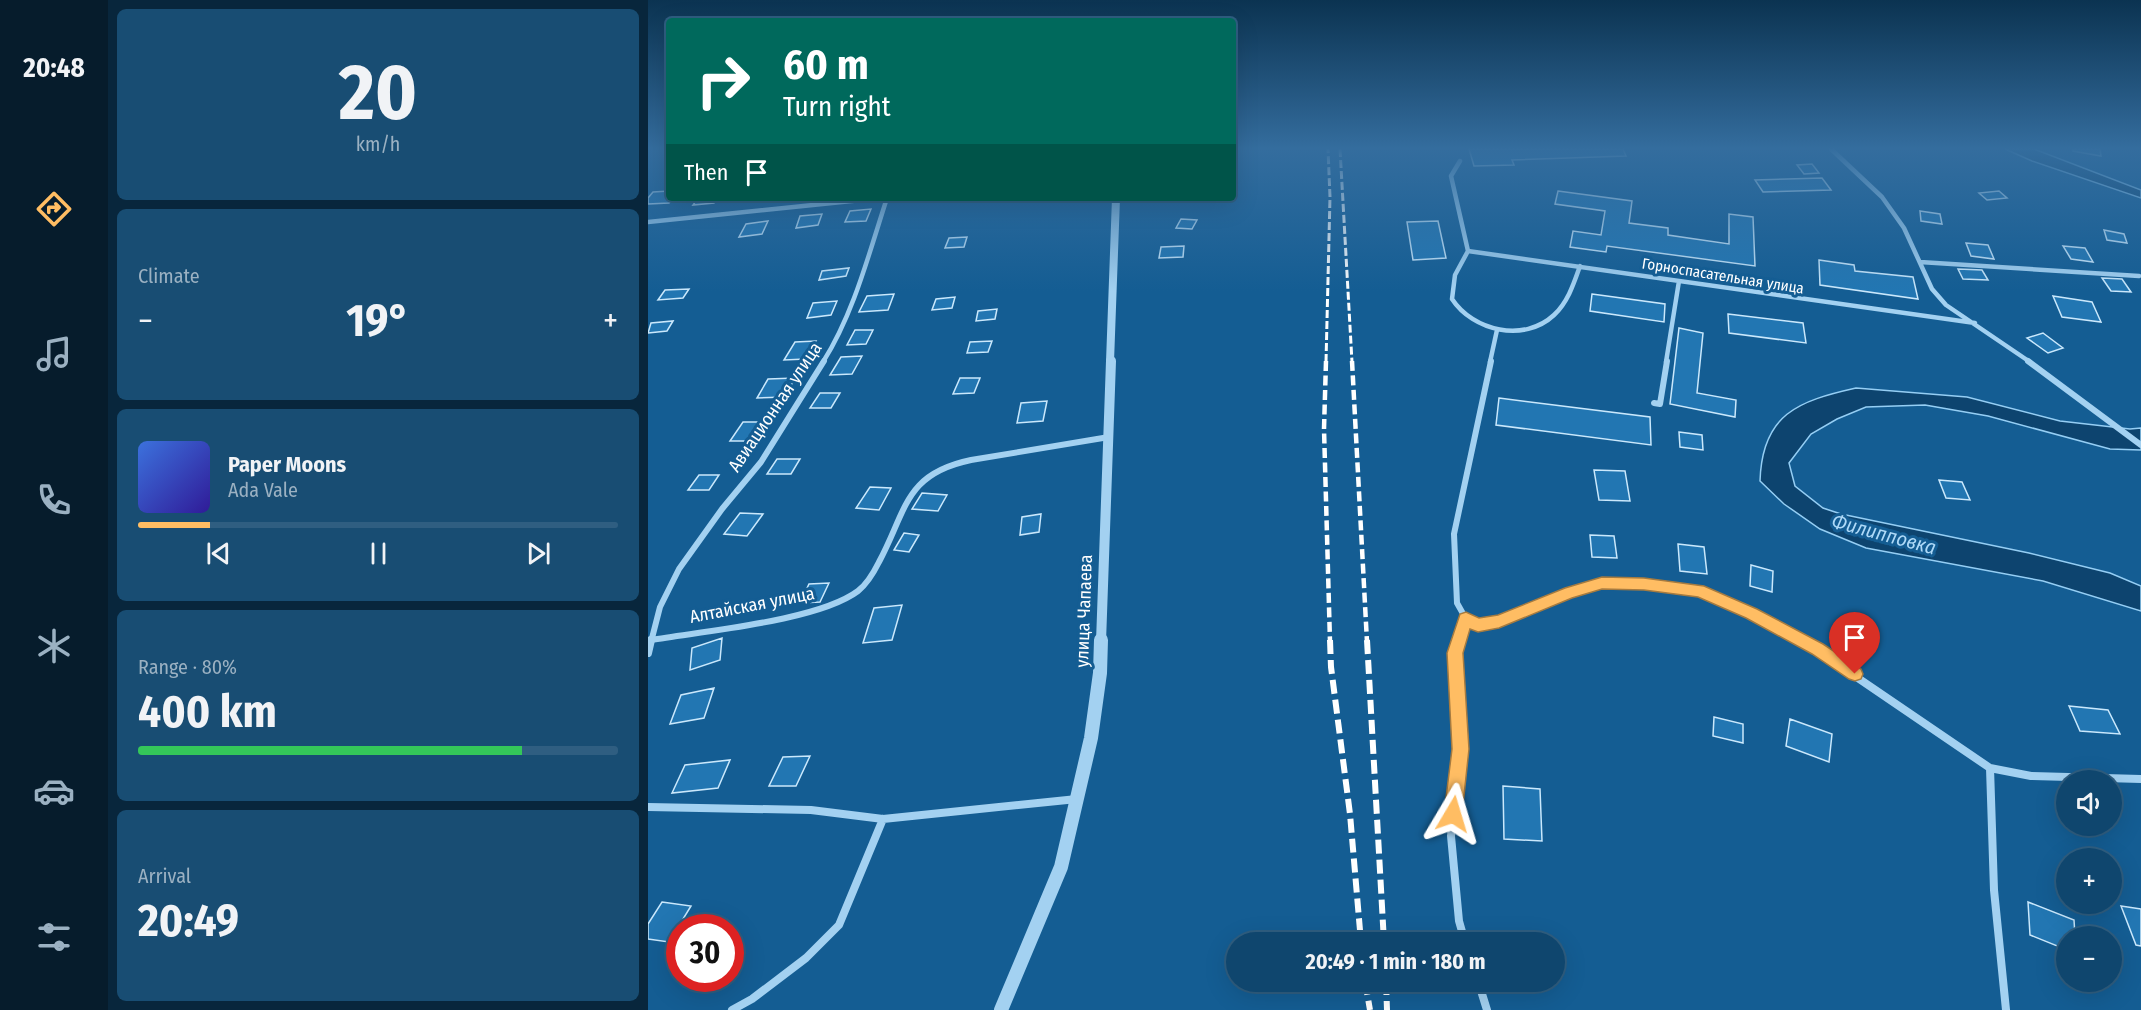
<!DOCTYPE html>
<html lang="en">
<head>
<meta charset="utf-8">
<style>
  body { margin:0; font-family:"Fira Sans Condensed",sans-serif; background:#184d73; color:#f1f3f6; height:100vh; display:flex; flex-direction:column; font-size:22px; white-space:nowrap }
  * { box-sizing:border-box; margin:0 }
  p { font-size:20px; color:#9bb1c2 }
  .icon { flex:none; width:33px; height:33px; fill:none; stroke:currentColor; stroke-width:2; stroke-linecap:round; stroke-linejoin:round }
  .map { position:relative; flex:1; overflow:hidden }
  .sheet { display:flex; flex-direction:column; gap:9px; padding:9px; background:#08263c; width:540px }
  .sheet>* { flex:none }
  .top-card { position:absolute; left:18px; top:18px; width:570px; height:183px; border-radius:6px; box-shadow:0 6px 24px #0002,0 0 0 2px #2f5e81; background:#00695c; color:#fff; overflow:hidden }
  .buttons { position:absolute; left:1408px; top:770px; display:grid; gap:12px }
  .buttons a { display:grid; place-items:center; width:66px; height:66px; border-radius:50%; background:#0f466e; box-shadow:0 6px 24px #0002,0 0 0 2px #2f5e81; font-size:30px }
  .speed { position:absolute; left:18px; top:914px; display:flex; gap:12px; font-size:30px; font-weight:700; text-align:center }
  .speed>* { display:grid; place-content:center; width:78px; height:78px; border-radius:50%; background:#0f466e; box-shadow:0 6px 24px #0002,0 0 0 2px #2f5e81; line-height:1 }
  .speed .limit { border:9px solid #d22; background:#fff; color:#111 }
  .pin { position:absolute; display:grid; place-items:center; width:51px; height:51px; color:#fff; margin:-62px -26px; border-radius:50% 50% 50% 0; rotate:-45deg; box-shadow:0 0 6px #0007 }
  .pin .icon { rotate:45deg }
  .me { position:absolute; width:66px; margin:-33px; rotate:7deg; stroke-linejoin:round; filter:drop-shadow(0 0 4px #0008) }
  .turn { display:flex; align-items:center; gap:21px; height:126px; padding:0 18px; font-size:27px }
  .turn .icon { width:78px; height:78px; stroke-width:2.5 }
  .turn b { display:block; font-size:42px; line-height:51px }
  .then { display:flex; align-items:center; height:57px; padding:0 18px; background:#0003; gap:12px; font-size:22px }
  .big { font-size:45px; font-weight:700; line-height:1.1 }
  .sheet .tile { flex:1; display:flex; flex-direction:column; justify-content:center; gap:9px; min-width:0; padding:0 21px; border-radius:9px; background:#184d73 }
  .sheet .dial { align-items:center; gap:0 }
  .dial b { font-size:78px; line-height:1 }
  .song { display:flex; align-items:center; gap:18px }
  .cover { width:72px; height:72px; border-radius:9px; background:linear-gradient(135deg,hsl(220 70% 55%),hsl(250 70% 35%)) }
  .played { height:6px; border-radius:3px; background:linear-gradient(90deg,#ffbd63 15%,#2f5e81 15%) }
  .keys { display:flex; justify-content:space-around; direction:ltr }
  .heat { display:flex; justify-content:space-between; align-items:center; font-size:33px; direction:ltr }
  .charge { height:9px; border-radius:4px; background:linear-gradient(90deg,#34c759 80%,#2f5e81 0) }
  .trip { position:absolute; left:578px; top:932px; width:339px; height:60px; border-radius:30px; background:#0f466e; box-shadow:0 6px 24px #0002,0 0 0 2px #2f5e81; font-weight:700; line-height:60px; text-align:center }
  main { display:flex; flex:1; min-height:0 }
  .tabs { display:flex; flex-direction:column; width:108px; justify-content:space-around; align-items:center; background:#061c2c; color:#9bb1c2 }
  .tabs .icon { width:42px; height:42px }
  .tabs .on { color:#ffbd63 }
  .tabs b { font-size:27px; color:#f1f3f6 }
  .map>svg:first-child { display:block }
</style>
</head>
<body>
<main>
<nav class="tabs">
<b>20:48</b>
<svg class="icon on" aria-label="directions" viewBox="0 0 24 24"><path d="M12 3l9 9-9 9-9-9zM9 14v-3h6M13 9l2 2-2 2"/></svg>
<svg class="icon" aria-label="music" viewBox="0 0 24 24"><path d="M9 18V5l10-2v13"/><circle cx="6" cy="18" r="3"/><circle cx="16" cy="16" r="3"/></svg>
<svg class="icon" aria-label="phone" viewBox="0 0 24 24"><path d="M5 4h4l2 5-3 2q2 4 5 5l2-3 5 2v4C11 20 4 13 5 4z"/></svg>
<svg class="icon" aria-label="climate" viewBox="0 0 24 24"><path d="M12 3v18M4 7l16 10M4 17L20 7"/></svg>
<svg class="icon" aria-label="car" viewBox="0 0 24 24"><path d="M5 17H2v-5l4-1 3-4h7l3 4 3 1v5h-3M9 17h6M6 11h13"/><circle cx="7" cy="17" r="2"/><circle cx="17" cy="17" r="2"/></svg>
<svg class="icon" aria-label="filters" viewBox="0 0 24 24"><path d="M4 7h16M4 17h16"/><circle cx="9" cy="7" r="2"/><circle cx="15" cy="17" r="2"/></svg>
</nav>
<section class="sheet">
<div class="tile dial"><b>20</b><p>km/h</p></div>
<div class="tile"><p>Climate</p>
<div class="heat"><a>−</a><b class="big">19°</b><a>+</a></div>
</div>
<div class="tile">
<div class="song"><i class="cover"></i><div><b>Paper Moons</b><p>Ada Vale</p></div></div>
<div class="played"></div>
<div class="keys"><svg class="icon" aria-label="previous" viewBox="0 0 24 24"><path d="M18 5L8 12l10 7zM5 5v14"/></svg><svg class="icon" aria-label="pause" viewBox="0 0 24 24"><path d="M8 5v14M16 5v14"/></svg><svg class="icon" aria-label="next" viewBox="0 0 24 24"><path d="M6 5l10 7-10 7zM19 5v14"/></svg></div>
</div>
<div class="tile"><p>Range · 80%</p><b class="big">400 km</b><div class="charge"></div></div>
<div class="tile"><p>Arrival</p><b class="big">20:49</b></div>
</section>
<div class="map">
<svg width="1493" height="1010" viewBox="0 0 1493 1010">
  <rect width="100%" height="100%" fill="#145d93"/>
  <path fill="#0d446f" stroke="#95cef4" stroke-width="1.5" d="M 1357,149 L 1386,149 L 1493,190 L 1493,198 L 1384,161 Z
    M 1208,388 L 1319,397 L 1412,421 L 1482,429 L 1493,428 L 1493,450 L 1462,449 L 1340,416 L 1277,405 L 1218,407 L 1189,419 L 1163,434 L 1141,463 L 1147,486 L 1175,508 L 1193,514 L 1381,553 L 1462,573 L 1493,586 L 1493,611 L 1395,581 L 1218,548 L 1172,529 L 1136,504 L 1112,481 C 1114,414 1150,401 1208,388 Z"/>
  <path fill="#2276b2" stroke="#cae8fc" stroke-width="1.5" d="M 821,149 L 975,149 L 978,156 L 864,160 L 866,165 L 826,166 Z
    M 1425,149 L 1452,149 L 1453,156 L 1425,151 Z
    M 1164,164 L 1171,173 L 1156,174 L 1149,165 Z
    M 1174,178 L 1183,190 L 1115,192 L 1107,180 Z
    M 21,191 L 21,198 L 25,198 L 21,203 L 0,204 L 0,198 L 5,192 Z
    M 910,191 L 984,201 L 981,223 L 1020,228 L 1020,235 L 1081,244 L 1081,214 L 1105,217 L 1107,266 L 959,246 L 958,252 L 922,247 L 925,231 L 953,235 L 957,211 L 907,204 Z
    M 1351,191 L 1359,198 L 1339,200 L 1331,193 Z
    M 50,198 L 69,198 L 66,203 L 45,205 Z
    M 223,209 L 218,221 L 197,222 L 202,211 Z
    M 1272,211 L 1292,214 L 1294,224 L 1273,221 Z
    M 174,214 L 170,225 L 148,228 L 152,216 Z
    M 533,219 L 549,220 L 544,229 L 528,228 Z
    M 120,221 L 114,234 L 91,237 L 98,224 Z
    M 790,221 L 798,258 L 765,260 L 759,222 Z
    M 1456,230 L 1476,234 L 1479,243 L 1459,240 Z
    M 319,237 L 316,247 L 297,248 L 301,238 Z
    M 1318,243 L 1340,245 L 1346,259 L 1323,256 Z
    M 536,246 L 535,257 L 511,258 L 513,247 Z
    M 1415,246 L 1437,248 L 1445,262 L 1423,259 Z
    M 1171,260 L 1206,265 L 1207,271 L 1265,277 L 1270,299 L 1172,285 Z
    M 201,268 L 198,276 L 171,280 L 174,271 Z
    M 1310,269 L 1334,270 L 1340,280 L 1315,279 Z
    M 1454,278 L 1474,279 L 1483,292 L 1463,291 Z
    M 41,289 L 35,298 L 10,300 L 17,290 Z
    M 246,294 L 240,310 L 211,312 L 219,296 Z
    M 944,294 L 1017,304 L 1016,322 L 942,311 Z
    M 1405,296 L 1444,302 L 1453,322 L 1414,317 Z
    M 307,297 L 304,308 L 284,310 L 288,299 Z
    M 189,301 L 183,315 L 159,318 L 165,303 Z
    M 349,309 L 347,319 L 328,321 L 330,311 Z
    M 1080,314 L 1155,323 L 1158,343 L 1081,333 Z
    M 25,321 L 19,331 L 0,333 L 3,323 Z
    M 1031,328 L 1055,333 L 1049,393 L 1088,400 L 1087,417 L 1022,404 Z
    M 207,330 L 225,330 L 218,344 L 199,345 Z
    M 1395,333 L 1415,348 L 1400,353 L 1379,338 Z
    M 168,341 L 158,359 L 136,360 L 147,342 Z
    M 344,341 L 340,352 L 319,353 L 322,342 Z
    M 214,356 L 204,374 L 182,375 L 193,357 Z
    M 147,378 L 137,397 L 109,398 L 120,379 Z
    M 312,378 L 332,378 L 326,393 L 305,394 Z
    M 172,393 L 192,393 L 183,408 L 162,408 Z
    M 851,398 L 1002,417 L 1003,445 L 848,425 Z
    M 399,401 L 395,421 L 369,423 L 373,403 Z
    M 95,422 L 122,422 L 109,441 L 82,441 Z
    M 1031,432 L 1054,435 L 1055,450 L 1032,447 Z
    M 129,459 L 152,459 L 143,474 L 119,474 Z
    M 946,470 L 977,471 L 982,501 L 951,500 Z
    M 51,475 L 71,475 L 61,490 L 40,490 Z
    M 1291,480 L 1314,482 L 1322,500 L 1298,498 Z
    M 222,487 L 243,488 L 231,510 L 208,508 Z
    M 274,493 L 299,495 L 290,511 L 264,509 Z
    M 92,513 L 115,514 L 99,536 L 76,534 Z
    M 393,514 L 391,532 L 372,535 L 374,517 Z
    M 256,533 L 271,535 L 261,552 L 246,550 Z
    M 942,535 L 966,536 L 969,558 L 944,557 Z
    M 1030,544 L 1056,547 L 1059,574 L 1032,571 Z
    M 1103,565 L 1125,571 L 1124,592 L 1102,586 Z
    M 181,583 L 172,602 L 152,603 L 161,584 Z
    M 254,605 L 244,640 L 215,643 L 226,608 Z
    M 74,638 L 72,660 L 42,670 L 44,648 Z
    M 66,688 L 56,718 L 22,724 L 33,695 Z
    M 1421,706 L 1460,710 L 1472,734 L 1432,731 Z
    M 1066,717 L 1095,724 L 1095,743 L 1065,736 Z
    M 1142,719 L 1184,734 L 1181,762 L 1138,746 Z
    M 162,756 L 148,786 L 121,786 L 135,757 Z
    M 82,760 L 70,788 L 24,793 L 37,765 Z
    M 855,786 L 892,789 L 894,841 L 856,839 Z
    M 14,902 L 43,906 L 21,942 L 0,939 L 0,924 Z
    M 1380,902 L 1426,920 L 1427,936 L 1419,936 L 1419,950 L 1382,935 Z
    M 1473,906 L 1493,909 L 1493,946 L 1488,945 Z
    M 82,937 L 92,938 L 82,957 Z
    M 36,978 L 72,978 L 69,983 L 35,980 Z"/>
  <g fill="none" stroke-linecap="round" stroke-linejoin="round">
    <path stroke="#a3d1f1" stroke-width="4.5" d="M 1183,149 L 1234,197 L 1256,228 L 1284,289 L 1298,305 L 1382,362
      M 812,161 L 803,176 L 820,251 L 807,275 L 804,299 C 825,331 876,343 906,315 C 920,302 926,283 932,266
      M 0,222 L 233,198
      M 820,251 L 1327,323
      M 1272,262 L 1491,276
      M 175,362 C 206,313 221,253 239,198
      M 842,362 L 849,330
      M 1018,362 L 1031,281"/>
    <path stroke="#a3d1f1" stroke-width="6" d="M 843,361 L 806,534 L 809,603 L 818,619 L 830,625 L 851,622 L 922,592 L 954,583 L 996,584 L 1051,591 L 1104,613 L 1157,642
      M 1380,361 L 1493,445
      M 1006,403 L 1012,404 L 1019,361
      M 3,640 C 55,631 170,621 210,591 C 219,584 226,572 231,562 C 259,510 256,474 323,460 L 461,437
      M 3,642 L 12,607 L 31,569 L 74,509 L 113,462 L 176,361
      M 811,642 L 818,619"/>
    <path stroke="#a3d1f1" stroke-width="8" d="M 811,640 L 807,653 L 813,749 L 803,836 L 811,921 L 817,942
      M 1154,640 L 1342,768 L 1383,776 L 1493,779
      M 0,653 L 3,640
      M 1342,768 L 1346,890 L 1358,1010
      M 0,807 L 163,810 L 235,819 L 429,799
      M 830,981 L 839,1010
      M 84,1010 L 104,999 L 158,958 L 191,925 L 235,819"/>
    <path stroke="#a3d1f1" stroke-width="8" d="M 462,362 L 468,198"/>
    <path stroke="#a3d1f1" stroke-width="10" d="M 453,642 L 463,361"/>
    <path stroke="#a3d1f1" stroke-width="14" d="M 353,1010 L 413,867 L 443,738 L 452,673 L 453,640"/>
    <path stroke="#fff" stroke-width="3" stroke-dasharray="8 3" stroke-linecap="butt" d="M 692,149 L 704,362
      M 678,362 L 682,197 L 680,149"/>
    <path stroke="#fff" stroke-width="4.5" stroke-dasharray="10 4.5" stroke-linecap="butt" d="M 678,361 L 676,429 L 682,642
      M 704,361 L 719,642"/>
    <path stroke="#fff" stroke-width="6" stroke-dasharray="14 6" stroke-linecap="butt" d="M 682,640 L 683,667 L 702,814 L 713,942
      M 719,640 L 736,942
      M 717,981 L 722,1010
      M 738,981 L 739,1010"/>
  </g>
  <linearGradient id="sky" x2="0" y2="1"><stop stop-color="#0b3351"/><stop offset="0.51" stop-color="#346d9e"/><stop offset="1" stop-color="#346d9e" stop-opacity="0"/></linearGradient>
  <rect width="1493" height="291" fill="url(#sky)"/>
  <path fill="#ffbd63" stroke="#a67b40" stroke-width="1.5" d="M 954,577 L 996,578 L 1056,586 L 1109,609 L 1175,644 L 1213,669 L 1215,674 L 1213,679 L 1207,681 L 1201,679 L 1164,654 L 1098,618 L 1050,597 L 996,590 L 954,589 L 924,598 L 851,628 L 830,632 L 822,629 L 815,653 L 821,749 L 814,814 L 812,820 L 805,823 L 799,820 L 796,814 L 804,749 L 799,653 L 812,614 L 818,612 L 831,618 L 850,615 L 917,588 Z"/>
  <g text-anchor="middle" stroke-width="6" stroke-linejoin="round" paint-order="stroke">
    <g font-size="15" fill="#fff" stroke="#145d93">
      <text transform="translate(1075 276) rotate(9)" y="5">Горноспасательная улица</text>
    </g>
    <g font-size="18" fill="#fff" stroke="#145d93">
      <text transform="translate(127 407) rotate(-56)" y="6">Авиационная улица</text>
      <text transform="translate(104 605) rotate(-11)" y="6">Алтайская улица</text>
      <text transform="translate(436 611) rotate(-88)" y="6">улица Чапаева</text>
    </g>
    <g font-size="20" font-style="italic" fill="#afdaf8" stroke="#145d93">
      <text transform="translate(1236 534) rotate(15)" y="7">Филипповка</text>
    </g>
  </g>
</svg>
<div class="buttons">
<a><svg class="icon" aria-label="sound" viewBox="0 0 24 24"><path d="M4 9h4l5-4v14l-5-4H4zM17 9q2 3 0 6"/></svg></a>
<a>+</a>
<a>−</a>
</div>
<div class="speed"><div class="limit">30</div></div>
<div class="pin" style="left:1207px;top:674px;background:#d93025"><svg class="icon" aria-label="arrive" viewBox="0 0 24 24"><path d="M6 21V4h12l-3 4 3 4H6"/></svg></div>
<svg class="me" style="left:805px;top:814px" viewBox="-20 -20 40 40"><path d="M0-17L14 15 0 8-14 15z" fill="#ffbd63" stroke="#fff" stroke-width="4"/></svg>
<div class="trip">20:49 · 1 min · 180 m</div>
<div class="top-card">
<div class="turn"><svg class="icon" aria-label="right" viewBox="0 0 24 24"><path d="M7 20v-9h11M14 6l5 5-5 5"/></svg><div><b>60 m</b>Turn right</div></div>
<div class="then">Then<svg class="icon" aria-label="arrive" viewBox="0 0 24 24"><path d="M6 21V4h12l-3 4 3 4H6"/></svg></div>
</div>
</div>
</main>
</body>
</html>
